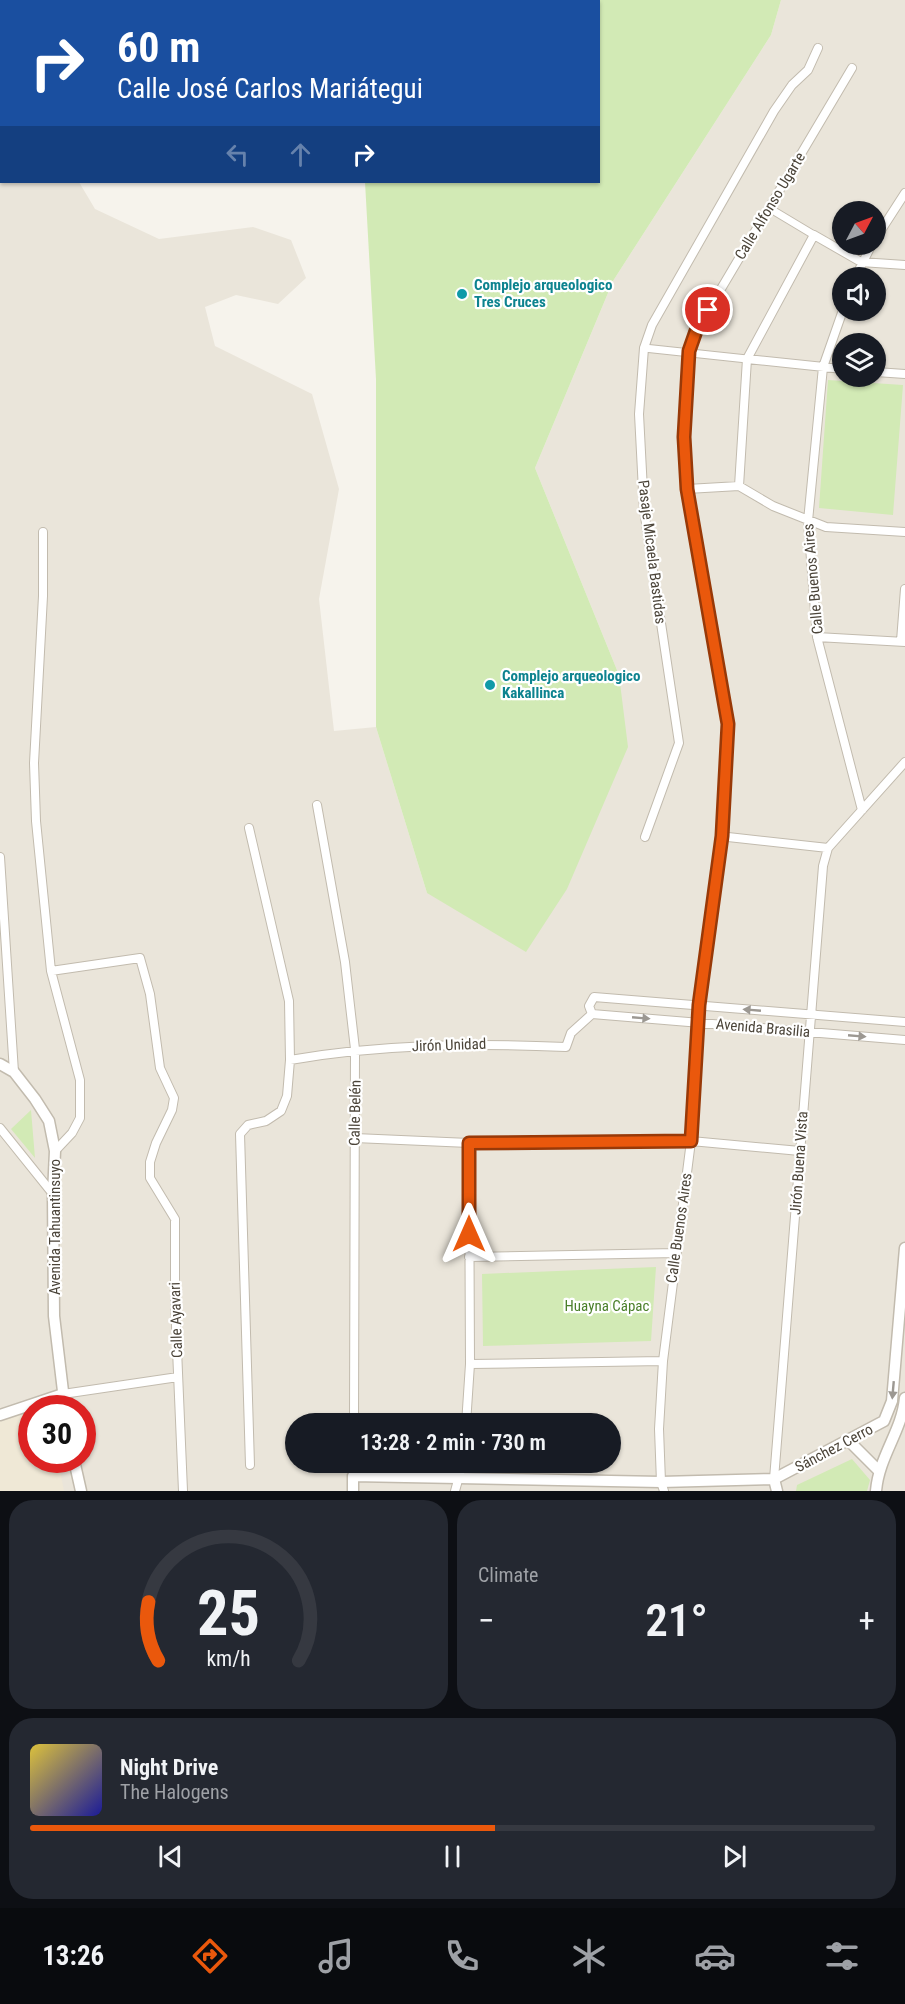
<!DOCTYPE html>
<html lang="en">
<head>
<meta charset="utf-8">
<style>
  body { margin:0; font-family:"Roboto Condensed",sans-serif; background:#242831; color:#f1f3f6; height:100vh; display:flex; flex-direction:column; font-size:22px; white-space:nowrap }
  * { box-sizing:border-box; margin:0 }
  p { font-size:20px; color:#9ea1a6 }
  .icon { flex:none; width:33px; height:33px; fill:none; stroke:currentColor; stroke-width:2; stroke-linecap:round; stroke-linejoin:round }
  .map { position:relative; height:1491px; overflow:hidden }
  .side { display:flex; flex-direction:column; gap:9px; padding:9px; background:#0d0f14; flex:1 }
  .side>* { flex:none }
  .guide { position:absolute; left:0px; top:0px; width:600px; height:183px; box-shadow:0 2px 4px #0004; background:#1a4fa0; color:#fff; overflow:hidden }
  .needle { width:39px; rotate:49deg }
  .controls { position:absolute; left:832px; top:201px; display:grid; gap:12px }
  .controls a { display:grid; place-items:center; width:54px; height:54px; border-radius:50%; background:#171b24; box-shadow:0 2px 4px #0004; font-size:30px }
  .speed { position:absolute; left:18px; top:1395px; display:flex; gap:12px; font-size:30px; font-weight:700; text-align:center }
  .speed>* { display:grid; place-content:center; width:78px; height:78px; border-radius:50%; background:#171b24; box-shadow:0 2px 4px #0004; line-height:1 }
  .speed .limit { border:9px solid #d22; background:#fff; color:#111 }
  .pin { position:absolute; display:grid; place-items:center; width:51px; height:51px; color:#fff; margin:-26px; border:3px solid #fff; border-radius:50%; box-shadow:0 2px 6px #0007 }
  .me { position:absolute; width:66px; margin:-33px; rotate:0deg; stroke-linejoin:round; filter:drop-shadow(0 0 4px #0008) }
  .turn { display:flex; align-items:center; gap:21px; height:126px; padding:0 18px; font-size:27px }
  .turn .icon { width:78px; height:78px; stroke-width:2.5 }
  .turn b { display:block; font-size:42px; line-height:51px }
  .lanes { display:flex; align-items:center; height:57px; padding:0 18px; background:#0003; justify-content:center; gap:30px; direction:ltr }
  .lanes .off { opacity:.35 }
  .big { font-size:45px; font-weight:600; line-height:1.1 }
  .side .tile { flex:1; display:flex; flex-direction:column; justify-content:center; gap:9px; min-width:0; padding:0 21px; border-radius:24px; background:#242831 }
  .side .dial { align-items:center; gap:0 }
  .dial svg { height:156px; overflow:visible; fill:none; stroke:#363941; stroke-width:7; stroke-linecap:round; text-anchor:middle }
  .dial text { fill:#f1f3f6; stroke:none }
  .song { display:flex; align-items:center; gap:18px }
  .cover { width:72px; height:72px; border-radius:9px; background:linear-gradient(135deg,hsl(50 70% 55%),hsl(240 70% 35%)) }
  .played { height:6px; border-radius:3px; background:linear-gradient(90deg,#ea580c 55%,#363941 55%) }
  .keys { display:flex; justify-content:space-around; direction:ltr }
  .heat { display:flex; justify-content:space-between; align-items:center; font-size:33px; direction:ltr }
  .side .tiles { flex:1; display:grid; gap:9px; grid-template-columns:1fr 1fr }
  .tile:last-child { grid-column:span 2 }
  .trip { position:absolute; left:285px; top:1413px; width:336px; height:60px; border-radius:30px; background:#171b24; box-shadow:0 2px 4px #0004; font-weight:600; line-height:60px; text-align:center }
  .tabs { display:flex; height:96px; justify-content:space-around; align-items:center; background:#090b0e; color:#9ea1a6 }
  .tabs .icon { width:42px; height:42px }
  .tabs .on { color:#ea580c }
  .tabs b { font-size:27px; color:#f1f3f6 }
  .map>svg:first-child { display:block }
</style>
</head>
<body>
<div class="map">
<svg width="905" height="1491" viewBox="0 0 905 1491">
  <rect width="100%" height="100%" fill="#f6f3ec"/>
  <path fill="#eae5da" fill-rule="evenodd" d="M 0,0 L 147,1 L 2,2 L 2,182 L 79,182 L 95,209 L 159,239 L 253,227 L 291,240 L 306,278 L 278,304 L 236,295 L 205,307 L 215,346 L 312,394 L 339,489 L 319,599 L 334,731 L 376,727 L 427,893 L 619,675 L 535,468 L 613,281 L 771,35 L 781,0 L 905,0 L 905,1491 L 0,1491 ZM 843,212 L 876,212 L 876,244 L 843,244 ZM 843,278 L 876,278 L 876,310 L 843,310 ZM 843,344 L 876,344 L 876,376 L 843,376 ZM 32,1408 L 82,1408 L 82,1460 L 32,1460 ZM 296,1424 L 610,1424 L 610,1462 L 296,1462 Z"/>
  <path fill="#efe8d6" d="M 31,1410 L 32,1460 L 58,1460 L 64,1491 L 0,1491 L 0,1421 Z"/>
  <path fill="#d2eab5" d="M 197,0 L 781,0 L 771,35 L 613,281 L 535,468 L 619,675 L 628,747 L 567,889 L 526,952 L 427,893 L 376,727 L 376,379 L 365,182 L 598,182 L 598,2 Z
    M 828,380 L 903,385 L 893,515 L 819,508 Z
    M 31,1110 L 35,1158 L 11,1129 Z
    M 656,1267 L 651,1341 L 483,1346 L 482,1274 Z
    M 852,1459 L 870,1480 L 867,1491 L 796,1491 L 797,1485 Z"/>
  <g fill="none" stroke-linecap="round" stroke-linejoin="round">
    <g stroke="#c2bbae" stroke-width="9">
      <path id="pedestrian" d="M 769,208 L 814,235
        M 644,348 L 747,359"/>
    </g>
    <g stroke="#c2bbae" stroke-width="10">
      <path id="minor" d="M 876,238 L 905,193
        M 855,278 L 872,244
        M 843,310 L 823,367 L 808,521 L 817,637 L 862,810
        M 747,359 L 843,369
        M 876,372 L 905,374
        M 739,486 L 747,359 L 814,235 L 861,262 L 905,265
        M 687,489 L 739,486 L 773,506 L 826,527 L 905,532
        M 43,532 L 43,596 L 34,763 L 36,821 L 51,971 L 80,1080 L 80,1118 L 72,1133 L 55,1151
        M 817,637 L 905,642
        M 901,641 L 905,589
        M 317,805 L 345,962 L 355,1049 L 354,1424
        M 249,828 L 289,1001 L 290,1060 L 287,1096 L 281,1111 L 266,1121 L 248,1125 L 240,1134 L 250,1465
        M 645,837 L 679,743 L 644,510 L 639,414 L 644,348 L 652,325 L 774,111 L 792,85 L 808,70 L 818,48
        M 728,837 L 828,848
        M 0,857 L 14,1072
        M 51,971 L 140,958 L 150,994 L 160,1068 L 174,1098 L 172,1110 L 156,1143 L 150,1162 L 150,1178 L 175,1219 L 175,1302 L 183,1491
        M 905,1022 L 594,997 L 589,1006 L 592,1014 L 905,1040
        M 290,1060 C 382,1044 473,1043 566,1047 L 571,1033 L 592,1014
        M 0,1128 L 53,1194
        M 355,1138 L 469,1143 L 691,1141 L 800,1151
        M 469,1257 L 676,1253
        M 470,1364 L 663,1361
        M 63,1394 L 178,1377
        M 466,1424 L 470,1364 L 469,1143
        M 353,1476 L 353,1462
        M 774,1479 L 823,866 L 828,848 L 905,762
        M 455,1491 L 463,1462
        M 664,1491 L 661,1482 L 659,1429 L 663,1361 L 691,1141 L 699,1006 L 722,836 L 728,724 L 687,489 L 684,437 L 686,383 L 689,351 L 696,331 L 852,68"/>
    </g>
    <g stroke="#c2bbae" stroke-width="13">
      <path id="tertiary" d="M 0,1064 L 14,1072 L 35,1099 L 49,1121 L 55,1151 L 53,1194 L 54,1316 L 65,1408
        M 0,1415 L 63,1394
        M 884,1421 L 892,1401 L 905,1248
        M 849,1441 L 878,1470
        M 74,1460 L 81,1491
        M 774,1479 L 777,1491
        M 353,1491 L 353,1476 L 661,1482 L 774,1479 L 884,1421
        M 876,1491 C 879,1456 902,1431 905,1398"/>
    </g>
    <use href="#pedestrian" stroke="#fff" stroke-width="7"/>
    <use href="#minor" stroke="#fff" stroke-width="8"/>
    <use href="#tertiary" stroke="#fff" stroke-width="10"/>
  </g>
  <defs><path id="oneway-solid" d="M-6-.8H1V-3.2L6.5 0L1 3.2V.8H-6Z" transform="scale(1.5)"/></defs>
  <g fill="#9c9892">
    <use href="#oneway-solid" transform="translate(752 1010) rotate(-175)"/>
    <use href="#oneway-solid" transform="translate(641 1018) rotate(5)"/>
    <use href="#oneway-solid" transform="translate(857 1036) rotate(5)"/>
    <use href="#oneway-solid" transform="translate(893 1390) rotate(95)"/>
  </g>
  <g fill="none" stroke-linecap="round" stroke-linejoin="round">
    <g stroke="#983908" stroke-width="15">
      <path id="route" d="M 469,1234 L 469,1143 L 691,1141 L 699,1005 L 722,836 L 728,724 L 687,489 L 684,437 L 689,351 L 696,331 L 708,310"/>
    </g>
    <use href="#route" stroke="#ea580c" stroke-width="10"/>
  </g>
  <g fill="#0f9aa8" stroke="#fff" stroke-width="2">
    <circle cx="462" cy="294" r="6"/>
    <circle cx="490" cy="685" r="6"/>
  </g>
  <g text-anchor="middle" stroke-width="4.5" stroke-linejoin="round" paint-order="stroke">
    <g font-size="15" fill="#4b4439" stroke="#fff">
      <text transform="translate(770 206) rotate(-59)" y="5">Calle Alfonso Ugarte</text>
      <text transform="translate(652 552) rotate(83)" y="5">Pasaje Micaela Bastidas</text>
      <text transform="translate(813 579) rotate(-95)" y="5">Calle Buenos Aires</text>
      <text transform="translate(763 1028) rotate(5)" y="5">Avenida Brasilia</text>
      <text transform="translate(449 1045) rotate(-2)" y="5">Jirón Unidad</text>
      <text transform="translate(355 1113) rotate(-89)" y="5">Calle Belén</text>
      <text transform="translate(799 1163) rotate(-86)" y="5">Jirón Buena Vista</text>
      <text transform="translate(55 1227) rotate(-90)" y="5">Avenida Tahuantinsuyo</text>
      <text transform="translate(679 1228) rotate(-82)" y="5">Calle Buenos Aires</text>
      <text transform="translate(176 1320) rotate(-92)" y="5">Calle Ayavari</text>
      <text transform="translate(834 1448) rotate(-28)" y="5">Sánchez Cerro</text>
    </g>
    <g font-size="15" font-weight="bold" fill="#0d838f" stroke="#fff" text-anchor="start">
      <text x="474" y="290">Complejo arqueologico<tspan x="474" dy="17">Tres Cruces</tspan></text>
      <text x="502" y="681">Complejo arqueologico<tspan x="502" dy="17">Kakallinca</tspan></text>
    </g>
    <g font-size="15" fill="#4a7f2a" stroke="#fff">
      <text x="607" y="1311">Huayna Cápac</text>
    </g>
  </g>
</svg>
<div class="controls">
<a><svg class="needle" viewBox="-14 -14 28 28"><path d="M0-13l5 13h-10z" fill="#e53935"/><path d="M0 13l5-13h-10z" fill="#9ea1a6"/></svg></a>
<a><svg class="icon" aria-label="sound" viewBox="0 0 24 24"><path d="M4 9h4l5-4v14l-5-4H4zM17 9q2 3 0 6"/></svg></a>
<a><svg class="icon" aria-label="layers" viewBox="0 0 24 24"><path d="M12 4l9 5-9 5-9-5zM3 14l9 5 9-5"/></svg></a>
</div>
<div class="speed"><div class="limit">30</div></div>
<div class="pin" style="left:708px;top:310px;background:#d93025"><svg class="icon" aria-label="arrive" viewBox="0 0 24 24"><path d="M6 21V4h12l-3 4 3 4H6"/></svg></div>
<svg class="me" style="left:469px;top:1234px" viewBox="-20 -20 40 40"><path d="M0-17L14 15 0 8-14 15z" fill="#ea580c" stroke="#fff" stroke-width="4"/></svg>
<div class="trip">13:28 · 2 min · 730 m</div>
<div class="guide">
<div class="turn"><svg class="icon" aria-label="right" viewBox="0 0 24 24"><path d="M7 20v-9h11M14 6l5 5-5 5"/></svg><div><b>60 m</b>Calle José Carlos Mariátegui</div></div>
<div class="lanes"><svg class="icon off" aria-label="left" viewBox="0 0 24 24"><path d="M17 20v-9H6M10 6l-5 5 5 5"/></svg><svg class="icon off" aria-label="ahead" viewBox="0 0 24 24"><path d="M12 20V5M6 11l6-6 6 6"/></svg><svg class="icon" aria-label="right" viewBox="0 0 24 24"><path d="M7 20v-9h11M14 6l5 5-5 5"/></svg></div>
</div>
</div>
<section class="side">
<div class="tiles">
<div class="tile dial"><svg viewBox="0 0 100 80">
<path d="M14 69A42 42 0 1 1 86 69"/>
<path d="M14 69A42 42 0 0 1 9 39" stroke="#ea580c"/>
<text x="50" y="56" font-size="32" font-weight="700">25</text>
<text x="50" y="72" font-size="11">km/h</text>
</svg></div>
<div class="tile"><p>Climate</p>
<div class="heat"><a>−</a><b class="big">21°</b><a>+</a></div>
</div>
<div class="tile">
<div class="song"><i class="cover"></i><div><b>Night Drive</b><p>The Halogens</p></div></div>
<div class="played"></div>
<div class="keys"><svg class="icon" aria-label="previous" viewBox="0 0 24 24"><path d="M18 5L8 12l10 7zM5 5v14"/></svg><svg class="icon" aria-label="pause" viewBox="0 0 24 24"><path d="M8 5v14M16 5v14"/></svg><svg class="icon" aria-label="next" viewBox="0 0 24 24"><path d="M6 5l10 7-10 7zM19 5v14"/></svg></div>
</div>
</div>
</section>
<nav class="tabs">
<b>13:26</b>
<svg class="icon on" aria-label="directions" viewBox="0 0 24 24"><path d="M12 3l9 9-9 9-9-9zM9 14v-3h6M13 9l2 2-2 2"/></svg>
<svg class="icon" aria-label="music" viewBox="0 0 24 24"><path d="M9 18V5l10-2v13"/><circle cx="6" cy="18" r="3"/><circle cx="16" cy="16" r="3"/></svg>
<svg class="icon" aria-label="phone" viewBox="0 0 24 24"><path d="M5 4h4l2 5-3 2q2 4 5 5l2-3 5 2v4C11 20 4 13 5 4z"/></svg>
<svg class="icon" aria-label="climate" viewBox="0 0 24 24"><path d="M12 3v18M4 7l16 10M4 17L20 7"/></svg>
<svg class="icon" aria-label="car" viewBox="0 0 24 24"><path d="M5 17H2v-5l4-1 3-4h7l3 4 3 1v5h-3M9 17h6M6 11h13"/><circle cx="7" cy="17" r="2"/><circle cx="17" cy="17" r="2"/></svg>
<svg class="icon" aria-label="filters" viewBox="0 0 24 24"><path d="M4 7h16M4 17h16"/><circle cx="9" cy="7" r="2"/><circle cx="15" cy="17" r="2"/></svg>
</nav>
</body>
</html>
